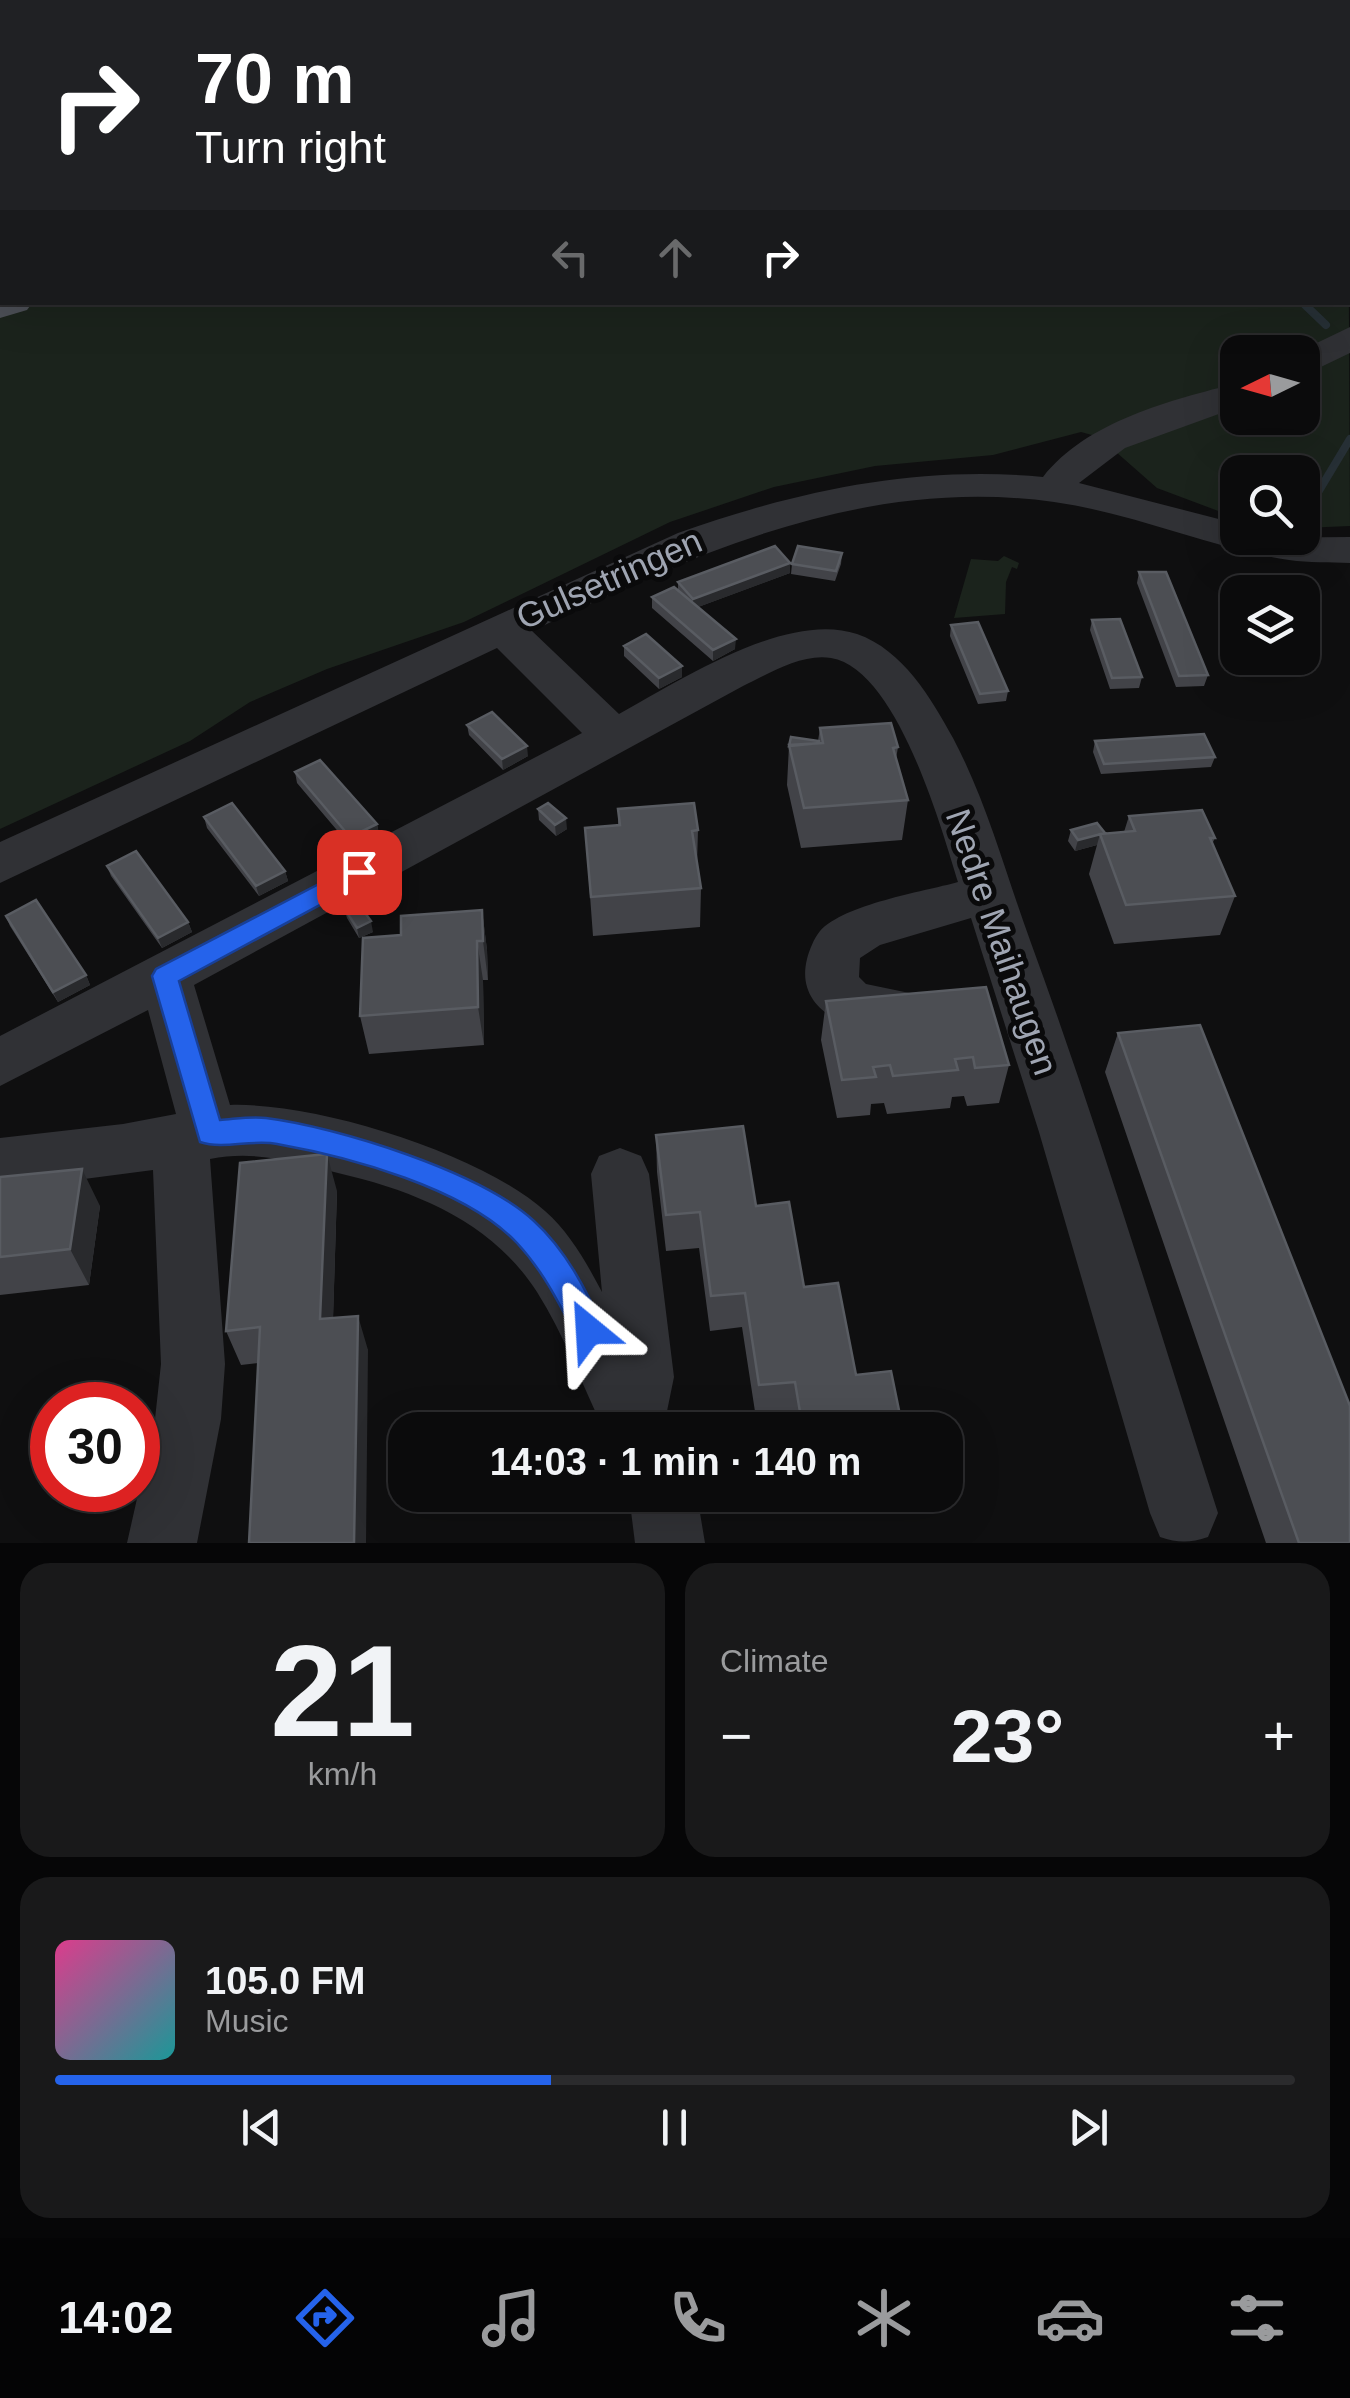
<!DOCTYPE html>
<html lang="en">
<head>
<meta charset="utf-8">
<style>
  body { margin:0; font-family:Helvetica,sans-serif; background:#19191a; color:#f1f3f6; height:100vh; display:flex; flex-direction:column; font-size:38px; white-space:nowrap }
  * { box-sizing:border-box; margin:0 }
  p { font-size:32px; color:#9a9b9d }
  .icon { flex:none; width:55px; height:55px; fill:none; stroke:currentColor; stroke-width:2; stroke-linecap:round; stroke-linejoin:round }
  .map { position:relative; height:1543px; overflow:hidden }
  .drawer { display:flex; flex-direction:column; gap:20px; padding:20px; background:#060607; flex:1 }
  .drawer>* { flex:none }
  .banner { position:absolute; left:0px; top:0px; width:1350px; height:305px; box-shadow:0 10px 40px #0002,0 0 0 2px #2b2b2d; background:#202124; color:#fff; overflow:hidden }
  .needle { width:65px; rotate:265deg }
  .tools { position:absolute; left:1220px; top:335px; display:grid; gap:20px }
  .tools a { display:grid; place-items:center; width:100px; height:100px; border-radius:20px; background:#0b0b0c; box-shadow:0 10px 40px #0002,0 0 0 2px #2b2b2d; font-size:50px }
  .speed { position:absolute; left:30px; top:1382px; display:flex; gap:20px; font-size:50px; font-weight:700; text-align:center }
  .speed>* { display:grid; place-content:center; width:130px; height:130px; border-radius:50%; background:#0b0b0c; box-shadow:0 10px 40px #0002,0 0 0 2px #2b2b2d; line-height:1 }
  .speed .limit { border:15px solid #d22; background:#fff; color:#111 }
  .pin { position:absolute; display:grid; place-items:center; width:85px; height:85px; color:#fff; margin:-42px; border-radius:20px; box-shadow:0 5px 15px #0006 }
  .me { position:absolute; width:110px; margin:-55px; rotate:333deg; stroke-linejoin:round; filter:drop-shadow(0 0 8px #0008) }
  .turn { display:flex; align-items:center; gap:35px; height:210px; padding:0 30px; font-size:45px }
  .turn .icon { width:130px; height:130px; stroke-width:2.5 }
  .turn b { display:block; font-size:70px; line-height:85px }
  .lanes { display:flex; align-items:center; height:95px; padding:0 30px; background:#0003; justify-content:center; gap:50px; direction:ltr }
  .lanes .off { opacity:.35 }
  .big { font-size:75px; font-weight:700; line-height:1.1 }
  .drawer .card { flex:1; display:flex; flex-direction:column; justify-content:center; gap:15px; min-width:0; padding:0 35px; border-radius:30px; background:#19191a }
  .drawer .dial { align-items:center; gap:0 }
  .dial b { font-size:130px; line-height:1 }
  .song { display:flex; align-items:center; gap:30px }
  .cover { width:120px; height:120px; border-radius:15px; background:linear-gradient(135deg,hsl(330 70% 55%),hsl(180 70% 35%)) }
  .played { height:10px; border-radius:5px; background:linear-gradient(90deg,#2563eb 40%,#2b2b2d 40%) }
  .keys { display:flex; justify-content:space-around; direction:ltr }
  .heat { display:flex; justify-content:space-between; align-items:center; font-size:55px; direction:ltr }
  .drawer .tiles { flex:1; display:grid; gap:20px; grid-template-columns:1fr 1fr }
  .card:last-child { grid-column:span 2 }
  .trip { position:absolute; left:388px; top:1412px; width:575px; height:100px; border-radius:30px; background:#0b0b0c; box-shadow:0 10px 40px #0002,0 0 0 2px #2b2b2d; font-weight:700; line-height:100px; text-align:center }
  .menu { display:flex; height:160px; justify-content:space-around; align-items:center; background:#040405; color:#9a9b9d }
  .menu .icon { width:70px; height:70px }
  .menu .active { color:#2563eb }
  .menu b { font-size:45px; color:#f1f3f6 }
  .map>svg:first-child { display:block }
</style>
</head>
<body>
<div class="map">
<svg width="1350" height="1543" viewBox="0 0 1350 1543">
  <rect width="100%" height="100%" fill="#0f0f10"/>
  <path fill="#1b231c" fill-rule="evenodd" d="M 1348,125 L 1350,526 L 1303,528 L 1302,472 L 1238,472 L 1237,518 L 1157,488 L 1099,437 L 1081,432 L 993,455 L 875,466 L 774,487 L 670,522 L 464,622 L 327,669 L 250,702 L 190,741 L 0,829 L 0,302 L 1348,302 ZM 1238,352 L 1302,352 L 1302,418 L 1238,418 Z
    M 1004,556 L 1019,563 L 1017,569 L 1012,567 L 1006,582 L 1005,614 L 954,618 L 971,559 L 998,561 Z"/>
  <path fill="#273036" d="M 0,0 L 604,0 L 2,2 L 0,30 Z"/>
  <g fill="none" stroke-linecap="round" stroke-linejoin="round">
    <path stroke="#273036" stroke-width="6" d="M 979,0 L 988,2"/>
    <path stroke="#273036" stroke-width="8" d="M 1302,302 L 1326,325
      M 1302,519 L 1350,439"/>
    <path fill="#303135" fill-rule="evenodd" d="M 1350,327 L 1350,353 L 1302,376 L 1302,352 L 1298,352 Z
      M 1238,383 L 1238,407 L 1125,448 L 1079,483 L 1238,524 L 1238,538 L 1350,537 L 1350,563 C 1330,562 1309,563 1289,560 C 1209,548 1134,513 1054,502 C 865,476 698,552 532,631 L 619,714 C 679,681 787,610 857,634 C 903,650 931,698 953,738 C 987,802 1006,875 1031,943 C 1100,1131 1157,1323 1218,1513 L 1208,1537 C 1190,1543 1178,1543 1160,1537 L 1150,1513 L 1039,1132 L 971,918 L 880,945 L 860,958 L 859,977 L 866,984 L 924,996 L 932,1012 L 924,1028 C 881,1042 791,1023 807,959 C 809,951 814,938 820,931 C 845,904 922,892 958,882 C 941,827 897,669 831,658 C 802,653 768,674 743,686 L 194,985 L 230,1105 C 316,1102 480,1153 545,1211 C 570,1233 586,1262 602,1292 L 591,1174 L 599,1156 L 620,1148 L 641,1156 L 649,1174 L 674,1377 L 666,1416 L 672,1430 L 604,1430 C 582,1385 564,1334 537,1292 C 492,1222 416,1191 338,1173 C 294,1162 256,1150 210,1159 L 225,1364 L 221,1419 L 197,1543 L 127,1543 L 155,1419 L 161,1364 L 153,1170 L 0,1190 L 0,1138 L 123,1124 L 176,1114 L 148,1010 L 0,1086 L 0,1036 L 582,733 L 497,648 L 0,883 L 0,842 L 678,533 C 797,491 916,465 1043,477 C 1087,421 1171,400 1238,383 Z
      M 629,1495 L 697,1495 L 705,1543 L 635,1543 Z"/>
    <path fill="#4b4e55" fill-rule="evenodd" d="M 1348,3 L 1350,3 L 1350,21 L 1348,21 Z
      M 0,293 L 2,302 L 33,302 L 27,310 L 0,318 Z"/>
  </g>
  <path fill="#424348" d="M 842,553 L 841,564 L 835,581 L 791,574 L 792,564 Z
    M 790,563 L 790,573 L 698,607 L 735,649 L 713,661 L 652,608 L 652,597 L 678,590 L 678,582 Z
    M 1139,572 L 1208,675 L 1204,686 L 1176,687 L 1137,583 Z
    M 1092,620 L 1142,677 L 1139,688 L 1110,689 L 1090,630 Z
    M 951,625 L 1008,691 L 1006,701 L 978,704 L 950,636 Z
    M 624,646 L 682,677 L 659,689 L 624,656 Z
    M 467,725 L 528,756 L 503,770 L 469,735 Z
    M 820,728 L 898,747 L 896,759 L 908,800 L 902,840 L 801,848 L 787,785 L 789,746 L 818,741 Z
    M 1095,741 L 1215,757 L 1211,767 L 1101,774 L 1093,752 Z
    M 295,772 L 377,824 L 379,834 L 352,848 L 297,783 Z
    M 538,809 L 567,829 L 556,836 L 539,820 Z
    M 618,809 L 698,830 L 697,864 L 701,888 L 700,927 L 593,936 L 585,828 L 618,825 Z
    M 1129,816 L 1215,838 L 1212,844 L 1235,896 L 1220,935 L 1114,944 L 1089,874 L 1097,845 L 1075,851 L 1068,841 L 1071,830 L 1105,833 L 1124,832 Z
    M 204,817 L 285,871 L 288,881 L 259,896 L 207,828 Z
    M 107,866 L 188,922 L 192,932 L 162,948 L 111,876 Z
    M 344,908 L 373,932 L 359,938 L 347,918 Z
    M 482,910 L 487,950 L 488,980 L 483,980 L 484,1045 L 369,1054 L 360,1016 L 401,935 Z
    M 6,916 L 86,975 L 90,985 L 58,1002 L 10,926 Z
    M 826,1001 L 1009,1065 L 999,1103 L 967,1106 L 964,1096 L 952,1097 L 950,1108 L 887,1114 L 884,1103 L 871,1104 L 870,1115 L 837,1118 L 821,1040 Z
    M 1118,1033 L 1350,1543 L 1266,1543 L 1105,1072 Z
    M 656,1135 L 756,1206 L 856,1375 L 903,1430 L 793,1430 L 791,1415 L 756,1418 L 742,1327 L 710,1331 L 699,1248 L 666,1251 L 657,1172 Z
    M 0,1177 L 100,1206 L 89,1285 L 0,1295 Z
    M 337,1191 L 333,1318 L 368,1350 L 241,1365 L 226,1331 Z
    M 803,1495 L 906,1495 L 903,1503 L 806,1514 Z"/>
  <path fill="#292a2d" d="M 790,563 L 790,573 L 693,609 L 693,599 Z
    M 736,639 L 735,649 L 713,661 L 713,650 Z
    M 682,666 L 682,677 L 659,689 L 659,678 Z
    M 527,746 L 528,756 L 503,770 L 502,759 Z
    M 566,818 L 567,829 L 556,836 L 555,825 Z
    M 377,824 L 379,834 L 352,848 L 350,837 Z
    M 1100,834 L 1097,845 L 1075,851 L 1078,840 Z
    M 285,871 L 288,881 L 259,896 L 256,886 Z
    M 482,910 L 487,950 L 488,980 L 483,941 Z
    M 371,921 L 373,932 L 359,938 L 357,928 Z
    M 188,922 L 192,932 L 162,948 L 158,938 Z
    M 477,941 L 483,980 L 484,1045 L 478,1007 Z
    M 86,975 L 90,985 L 58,1002 L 53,992 Z
    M 327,1154 L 337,1191 L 332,1354 L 320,1319 Z
    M 82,1169 L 100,1206 L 89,1285 L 70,1249 Z
    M 358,1316 L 368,1350 L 366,1543 L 354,1543 Z"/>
  <path fill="#4c4e53" stroke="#595c62" stroke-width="2.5" d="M 775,546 L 790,563 L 693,599 L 678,582 Z
    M 798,546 L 842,553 L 836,571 L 792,564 Z
    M 1139,572 L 1166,572 L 1208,675 L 1179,676 Z
    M 674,587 L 736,639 L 713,650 L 652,597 Z
    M 1120,619 L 1142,677 L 1112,678 L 1092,620 Z
    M 978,622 L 1008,691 L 980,694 L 951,625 Z
    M 646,634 L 682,666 L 659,678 L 624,646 Z
    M 492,712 L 527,746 L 502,759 L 467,725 Z
    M 891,723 L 898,747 L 893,748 L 908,800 L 804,808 L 789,745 L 823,743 L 820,728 Z
    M 1204,734 L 1215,757 L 1104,764 L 1095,741 Z
    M 791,737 L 819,741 L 819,743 L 789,746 Z
    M 320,760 L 377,824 L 350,837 L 295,772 Z
    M 232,803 L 285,871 L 256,886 L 204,817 Z
    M 548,803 L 566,818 L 555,825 L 538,809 Z
    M 694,803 L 698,830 L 692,831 L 701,888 L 591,897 L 585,828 L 620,825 L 618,809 Z
    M 1202,810 L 1215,838 L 1210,838 L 1235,896 L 1126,905 L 1100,834 L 1135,831 L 1129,816 Z
    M 1097,823 L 1105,833 L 1078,840 L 1071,830 Z
    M 136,851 L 188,922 L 158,938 L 107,866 Z
    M 36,900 L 86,975 L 53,992 L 6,916 Z
    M 357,902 L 371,921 L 357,928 L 344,908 Z
    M 482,910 L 483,941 L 477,941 L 478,1007 L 360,1016 L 363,938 L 401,935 L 401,916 Z
    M 986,987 L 1009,1065 L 975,1068 L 973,1057 L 955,1059 L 958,1070 L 893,1076 L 890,1065 L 873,1067 L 876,1077 L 842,1080 L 826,1001 Z
    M 1200,1025 L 1350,1406 L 1350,1543 L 1299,1543 L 1118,1033 Z
    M 743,1126 L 756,1206 L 789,1202 L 804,1287 L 838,1283 L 856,1375 L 891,1371 L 903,1430 L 803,1430 L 795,1382 L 759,1385 L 745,1293 L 711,1296 L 700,1212 L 666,1215 L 656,1135 Z
    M 327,1154 L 320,1319 L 358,1316 L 354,1543 L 249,1543 L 260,1327 L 226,1331 L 240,1163 Z
    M 82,1169 L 70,1249 L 0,1257 L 0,1177 Z"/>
  <path fill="#2563eb" stroke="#184099" stroke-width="2.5" d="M 359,863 L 368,866 L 371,872 L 368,879 L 179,981 L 220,1120 C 235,1119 251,1116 266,1118 C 338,1127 481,1172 534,1221 C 566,1250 587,1291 604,1330 L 599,1340 L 589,1344 L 578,1340 C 560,1305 544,1272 517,1243 C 465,1188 350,1157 277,1144 C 252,1139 224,1150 200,1142 L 152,976 L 156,969 Z"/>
  <g text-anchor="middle" stroke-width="10" stroke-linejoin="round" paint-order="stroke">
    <g font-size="35" fill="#9fa5b2" stroke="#0a0a0b">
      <text transform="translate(609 579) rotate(-24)" y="12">Gulsetringen</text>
      <text transform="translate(1002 942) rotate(71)" y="12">Nedre Maihaugen</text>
    </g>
  </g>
</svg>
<div class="tools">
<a><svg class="needle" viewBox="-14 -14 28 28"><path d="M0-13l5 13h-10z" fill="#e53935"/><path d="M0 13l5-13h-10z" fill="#9a9b9d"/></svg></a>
<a><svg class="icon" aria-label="search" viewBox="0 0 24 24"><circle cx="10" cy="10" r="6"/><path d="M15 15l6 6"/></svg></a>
<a><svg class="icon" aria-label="layers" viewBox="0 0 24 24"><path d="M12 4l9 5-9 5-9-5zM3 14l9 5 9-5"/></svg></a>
</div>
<div class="speed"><div class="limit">30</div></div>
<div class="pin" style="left:359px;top:872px;background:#d93025"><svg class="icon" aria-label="arrive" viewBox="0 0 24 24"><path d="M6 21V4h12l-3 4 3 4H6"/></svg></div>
<svg class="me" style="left:589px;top:1330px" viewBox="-20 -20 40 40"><path d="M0-17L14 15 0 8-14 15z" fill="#2563eb" stroke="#fff" stroke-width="4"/></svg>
<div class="trip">14:03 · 1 min · 140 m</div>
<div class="banner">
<div class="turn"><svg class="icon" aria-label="right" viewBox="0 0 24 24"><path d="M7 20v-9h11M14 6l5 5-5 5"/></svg><div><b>70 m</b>Turn right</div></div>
<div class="lanes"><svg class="icon off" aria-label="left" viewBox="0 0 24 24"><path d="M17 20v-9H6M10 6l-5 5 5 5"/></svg><svg class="icon off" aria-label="ahead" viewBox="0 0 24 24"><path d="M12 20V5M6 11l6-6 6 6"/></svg><svg class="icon" aria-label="right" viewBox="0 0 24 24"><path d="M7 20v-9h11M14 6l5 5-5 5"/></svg></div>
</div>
</div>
<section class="drawer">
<div class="tiles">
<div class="card dial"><b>21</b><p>km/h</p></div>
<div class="card"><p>Climate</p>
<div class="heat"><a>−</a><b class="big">23°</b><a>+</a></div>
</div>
<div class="card">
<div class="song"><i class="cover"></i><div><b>105.0 FM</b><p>Music</p></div></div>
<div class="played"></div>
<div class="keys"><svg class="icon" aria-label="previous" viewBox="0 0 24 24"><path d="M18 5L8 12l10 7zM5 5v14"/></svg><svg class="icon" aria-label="pause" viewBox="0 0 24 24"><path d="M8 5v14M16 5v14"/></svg><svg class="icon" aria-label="next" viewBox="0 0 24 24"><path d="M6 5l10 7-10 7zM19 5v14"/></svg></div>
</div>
</div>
</section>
<nav class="menu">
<b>14:02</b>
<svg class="icon active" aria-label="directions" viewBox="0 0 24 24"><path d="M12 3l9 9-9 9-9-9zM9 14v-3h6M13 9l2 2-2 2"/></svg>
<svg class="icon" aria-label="music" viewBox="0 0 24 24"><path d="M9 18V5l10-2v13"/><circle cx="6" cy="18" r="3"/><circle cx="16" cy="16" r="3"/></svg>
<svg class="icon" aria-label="phone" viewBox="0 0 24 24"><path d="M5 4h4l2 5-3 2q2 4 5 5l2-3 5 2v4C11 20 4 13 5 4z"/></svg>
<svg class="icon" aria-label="climate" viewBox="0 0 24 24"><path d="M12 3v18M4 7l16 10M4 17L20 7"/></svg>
<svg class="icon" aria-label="car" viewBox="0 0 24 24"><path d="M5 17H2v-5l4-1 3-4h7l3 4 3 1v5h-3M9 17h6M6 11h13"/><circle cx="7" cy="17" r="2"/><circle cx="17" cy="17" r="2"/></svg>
<svg class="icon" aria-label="filters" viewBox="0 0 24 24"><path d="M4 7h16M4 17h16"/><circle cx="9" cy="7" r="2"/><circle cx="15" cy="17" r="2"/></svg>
</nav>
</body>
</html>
